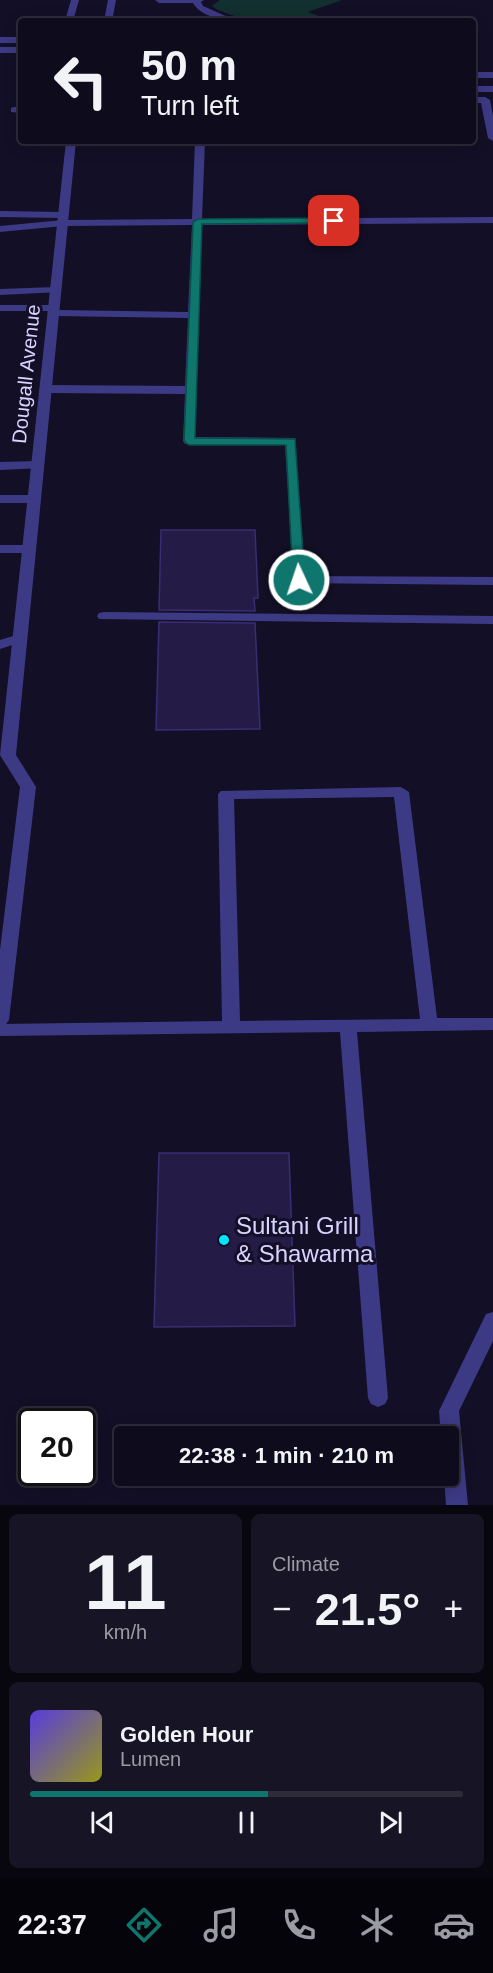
<!DOCTYPE html>
<html lang="en">
<head>
<meta charset="utf-8">
<style>
  body { margin:0; font-family:Arial,sans-serif; background:#171425; color:#f1f3f6; height:100vh; display:flex; flex-direction:column; font-size:22px; white-space:nowrap }
  * { box-sizing:border-box; margin:0 }
  p { font-size:20px; color:#9b9ba3 }
  .icon { flex:none; width:33px; height:33px; fill:none; stroke:currentColor; stroke-width:2; stroke-linecap:round; stroke-linejoin:round }
  .map { position:relative; height:1505px; overflow:hidden }
  .details { display:flex; flex-direction:column; gap:9px; padding:9px; background:#08060f; flex:1 }
  .details>* { flex:none }
  .guide { position:absolute; left:18px; top:18px; width:458px; height:126px; border-radius:6px; box-shadow:0 3px 15px #0003,0 0 0 2px #2e2b3b; background:#0e0b1c; color:#f1f3f6; overflow:hidden }
  .speed { position:absolute; left:18px; top:1408px; display:flex; gap:12px; font-size:30px; font-weight:700; text-align:center }
  .speed>* { display:grid; place-content:center; width:78px; height:78px; border-radius:50%; background:#0e0b1c; box-shadow:0 3px 15px #0003,0 0 0 2px #2e2b3b; line-height:1 }
  .speed .limit { border:3px solid #111; border-radius:9px; background:#fff; color:#111 }
  .pin { position:absolute; display:grid; place-items:center; width:51px; height:51px; color:#fff; margin:-26px; border-radius:12px; box-shadow:0 3px 9px #0006 }
  .me { position:absolute; width:66px; margin:-33px; rotate:357deg; stroke-linejoin:round; filter:drop-shadow(0 0 4px #0008) }
  .turn { display:flex; align-items:center; gap:21px; height:126px; padding:0 24px; font-size:27px }
  .turn .icon { width:78px; height:78px; stroke-width:2.5 }
  .turn b { display:block; font-size:42px; line-height:51px }
  .big { font-size:45px; font-weight:700; line-height:1.1 }
  .details .tile { flex:1; display:flex; flex-direction:column; justify-content:center; gap:9px; min-width:0; padding:0 21px; border-radius:9px; background:#171425 }
  .details .dial { align-items:center; gap:0 }
  .dial b { font-size:78px; line-height:1 }
  .song { display:flex; align-items:center; gap:18px }
  .cover { width:72px; height:72px; border-radius:9px; background:linear-gradient(135deg,hsl(250 70% 55%),hsl(60 70% 35%)) }
  .played { height:6px; border-radius:3px; background:linear-gradient(90deg,#0f766e 55%,#2e2b3b 55%) }
  .keys { display:flex; justify-content:space-around; direction:ltr }
  .heat { display:flex; justify-content:space-between; align-items:center; font-size:33px; direction:ltr }
  .details .tiles { flex:1; display:grid; gap:9px; grid-template-columns:1fr 1fr }
  .tile:last-child { grid-column:span 2 }
  .trip { position:absolute; left:114px; top:1426px; width:345px; height:60px; border-radius:6px; background:#0e0b1c; box-shadow:0 3px 15px #0003,0 0 0 2px #2e2b3b; font-weight:700; line-height:60px; text-align:center }
  .tabs { display:flex; height:96px; justify-content:space-around; align-items:center; background:#06040b; color:#9b9ba3 }
  .tabs .icon { width:42px; height:42px }
  .tabs .selected { color:#0f766e }
  .tabs b { font-size:27px; color:#f1f3f6 }
  .map>svg:first-child { display:block }
</style>
</head>
<body>
<div class="map">
<svg width="493" height="1505" viewBox="0 0 493 1505">
  <rect width="100%" height="100%" fill="#130f26"/>
  <path fill="#12302f" d="M 220,0 L 342,0 L 308,12 L 332,21 L 285,21 L 275,17 L 263,21 L 248,21 L 218,10 L 212,6 Z"/>
  <path fill="#241b47" stroke="#3b2d73" stroke-width="1.5" d="M 161,530 L 255,530 L 258,598 L 254,598 L 255,611 L 159,610 Z
    M 159,622 L 255,623 L 260,729 L 156,730 Z
    M 159,1153 L 289,1153 L 295,1326 L 154,1327 Z"/>
  <g fill="none" stroke-linecap="round" stroke-linejoin="round">
    <path fill="#3d3a85" fill-rule="evenodd" d="M 155,0 L 204,0 L 201,2 L 203,6 L 237,21 C 223,21 200,16 193,3 L 159,3 Z
      M 472,72 L 493,72 L 493,78 L 472,78 Z
      M 472,86 L 493,86 L 493,92 L 472,92 Z
      M 472,97 L 485,97 L 490,100 L 493,116 L 493,141 L 488,138 L 481,103 L 472,103 Z
      M 14,107 L 21,107 L 21,113 L 11,112 L 11,108 Z
      M 195,141 L 205,141 L 202,219 L 493,217 L 493,223 L 202,225 L 195,437 L 295,438 L 305,576 L 493,577 L 493,585 L 294,583 L 285,445 L 185,444 L 183,441 L 185,394 L 45,393 L 39,389 L 45,385 L 185,386 L 188,318 L 53,316 L 49,315 L 49,311 L 0,311 L 0,305 L 54,305 L 58,306 L 58,310 L 188,312 L 192,225 L 63,226 L 0,232 L 0,226 L 63,220 L 192,219 Z
      M 0,211 L 61,212 L 66,215 L 61,218 L 0,217 Z
      M 56,287 L 60,288 L 60,292 L 0,295 L 0,289 Z
      M 38,461 L 44,465 L 42,468 L 0,470 L 0,462 Z
      M 0,495 L 34,495 L 40,499 L 34,503 L 0,503 Z
      M 0,545 L 29,545 L 36,549 L 29,553 L 0,553 Z
      M 104,612 L 493,616 L 493,624 L 99,619 L 97,616 L 99,613 Z
      M 20,634 L 27,638 L 25,641 L 0,649 L 0,640 Z
      M 401,787 L 409,792 L 437,1018 L 493,1018 L 493,1030 L 357,1032 L 388,1398 L 385,1404 L 378,1407 L 371,1404 L 368,1398 L 340,1032 L 0,1036 L 0,1024 L 222,1021 L 218,794 L 221,791 ZM 394,797 L 420,1019 L 240,1021 L 234,799 Z
      M 493,1312 L 493,1341 L 459,1411 L 468,1505 L 446,1505 L 444,1476 L 448,1476 L 448,1437 L 441,1437 L 439,1411 L 486,1314 Z"/>
    <path fill="#3d3a85" fill-rule="evenodd" d="M 71,0 L 79,0 L 73,21 L 65,21 Z
      M 108,0 L 116,0 L 112,21 L 104,21 Z
      M 0,37 L 21,37 L 21,43 L 0,43 Z
      M 0,47 L 21,47 L 21,53 L 0,53 Z
      M 66,141 L 76,141 L 16,755 L 36,787 L 9,1020 L 6,1024 L 0,1026 L 0,950 L 20,787 L 0,755 Z"/>
  </g>
  <path fill="#0f766e" stroke="#0a4d48" stroke-width="1.5" d="M 334,218 L 337,219 L 337,223 L 202,224 L 195,438 L 295,439 L 305,580 L 299,584 L 293,580 L 286,445 L 189,445 L 184,441 L 193,222 L 198,219 Z"/>
  <circle fill="#00e5ff" stroke="#130f26" stroke-width="2" cx="224" cy="1240" r="6"/>
  <g text-anchor="middle" stroke-width="6" stroke-linejoin="round" paint-order="stroke">
    <g font-size="20" fill="#d9d4ff" stroke="#130f26">
      <text transform="translate(26 374) rotate(-84)" y="7">Dougall Avenue</text>
    </g>
    <g font-size="24" fill="#d9d4ff" stroke="#130f26" text-anchor="start">
      <text x="236" y="1234">Sultani Grill<tspan x="236" dy="28">&amp; Shawarma</tspan></text>
    </g>
  </g>
</svg>
<div class="speed"><div class="limit">20</div></div>
<div class="pin" style="left:334px;top:221px;background:#d93025"><svg class="icon" aria-label="arrive" viewBox="0 0 24 24"><path d="M6 21V4h12l-3 4 3 4H6"/></svg></div>
<svg class="me" style="left:299px;top:580px" viewBox="-20 -20 40 40"><circle r="17" fill="#0f766e" stroke="#fff" stroke-width="3"/><path d="M0-11L8 9 0 5-8 9z" fill="#fff"/></svg>
<div class="trip">22:38 · 1 min · 210 m</div>
<div class="guide">
<div class="turn"><svg class="icon" aria-label="left" viewBox="0 0 24 24"><path d="M17 20v-9H6M10 6l-5 5 5 5"/></svg><div><b>50 m</b>Turn left</div></div>
</div>
</div>
<section class="details">
<div class="tiles">
<div class="tile dial"><b>11</b><p>km/h</p></div>
<div class="tile"><p>Climate</p>
<div class="heat"><a>−</a><b class="big">21.5°</b><a>+</a></div>
</div>
<div class="tile">
<div class="song"><i class="cover"></i><div><b>Golden Hour</b><p>Lumen</p></div></div>
<div class="played"></div>
<div class="keys"><svg class="icon" aria-label="previous" viewBox="0 0 24 24"><path d="M18 5L8 12l10 7zM5 5v14"/></svg><svg class="icon" aria-label="pause" viewBox="0 0 24 24"><path d="M8 5v14M16 5v14"/></svg><svg class="icon" aria-label="next" viewBox="0 0 24 24"><path d="M6 5l10 7-10 7zM19 5v14"/></svg></div>
</div>
</div>
</section>
<nav class="tabs">
<b>22:37</b>
<svg class="icon selected" aria-label="directions" viewBox="0 0 24 24"><path d="M12 3l9 9-9 9-9-9zM9 14v-3h6M13 9l2 2-2 2"/></svg>
<svg class="icon" aria-label="music" viewBox="0 0 24 24"><path d="M9 18V5l10-2v13"/><circle cx="6" cy="18" r="3"/><circle cx="16" cy="16" r="3"/></svg>
<svg class="icon" aria-label="phone" viewBox="0 0 24 24"><path d="M5 4h4l2 5-3 2q2 4 5 5l2-3 5 2v4C11 20 4 13 5 4z"/></svg>
<svg class="icon" aria-label="climate" viewBox="0 0 24 24"><path d="M12 3v18M4 7l16 10M4 17L20 7"/></svg>
<svg class="icon" aria-label="car" viewBox="0 0 24 24"><path d="M5 17H2v-5l4-1 3-4h7l3 4 3 1v5h-3M9 17h6M6 11h13"/><circle cx="7" cy="17" r="2"/><circle cx="17" cy="17" r="2"/></svg>
</nav>
</body>
</html>
